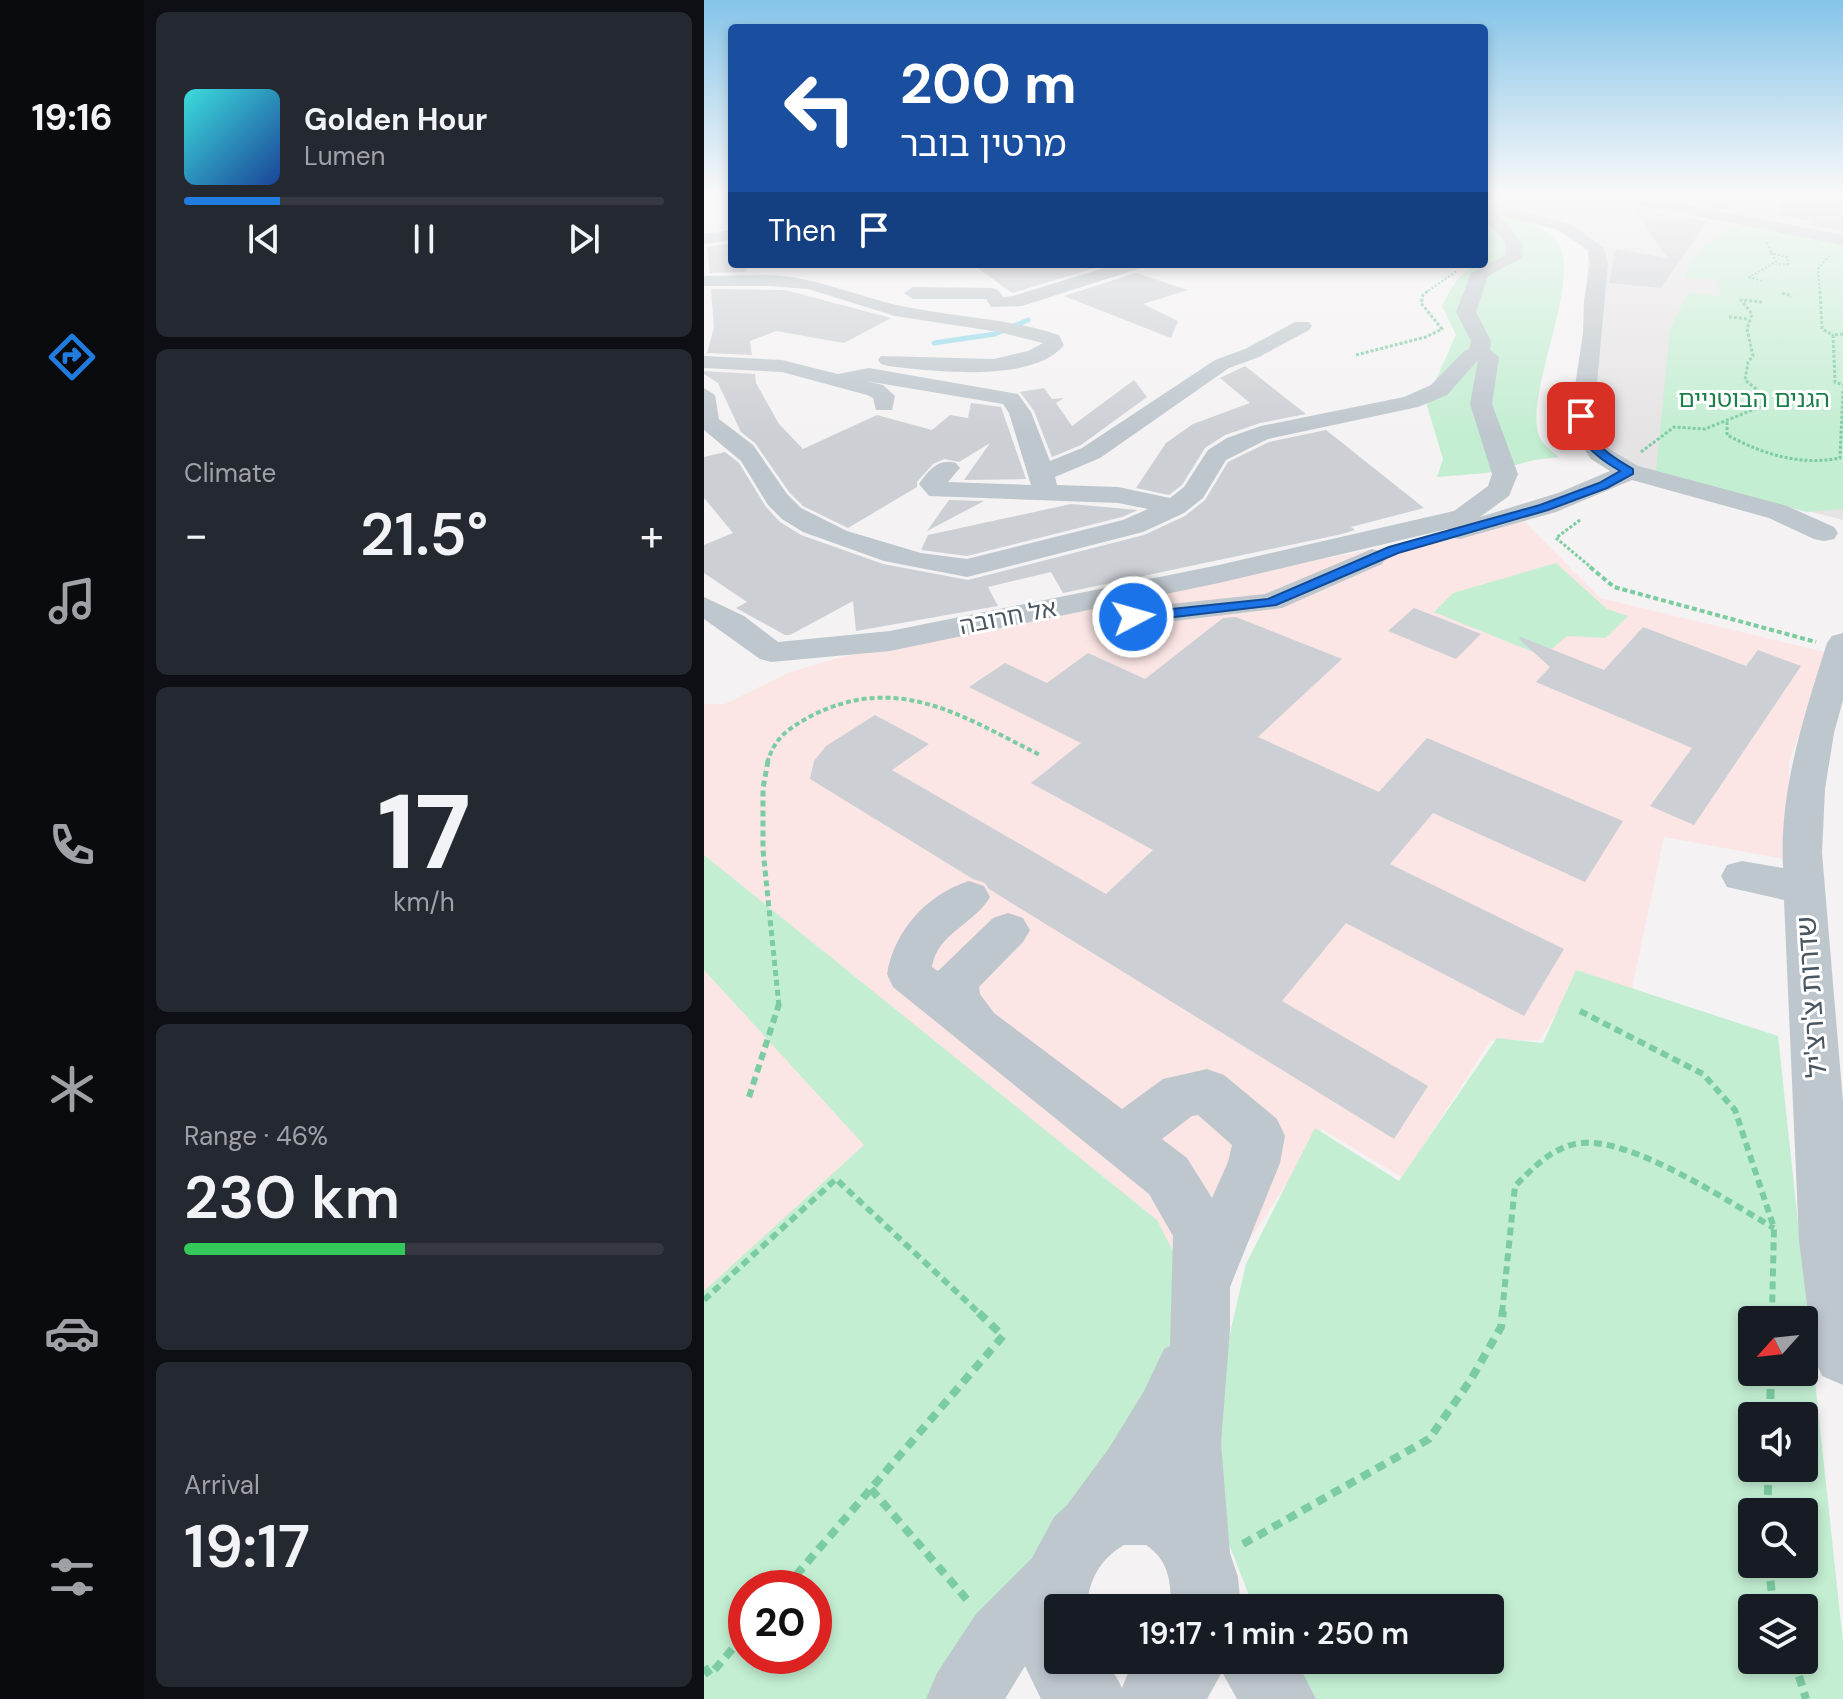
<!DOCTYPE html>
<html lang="en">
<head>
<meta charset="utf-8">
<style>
  body { margin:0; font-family:"DM Sans","Noto Sans Hebrew",sans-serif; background:#242831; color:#f1f3f6; height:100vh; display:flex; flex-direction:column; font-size:30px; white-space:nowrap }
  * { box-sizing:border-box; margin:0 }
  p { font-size:26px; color:#9ea1a6 }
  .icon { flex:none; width:44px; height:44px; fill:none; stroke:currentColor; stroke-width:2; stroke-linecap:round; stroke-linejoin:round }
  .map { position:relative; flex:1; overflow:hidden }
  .details { display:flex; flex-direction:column; gap:12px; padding:12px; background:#0d0f14; width:560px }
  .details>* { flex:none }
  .banner { position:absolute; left:24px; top:24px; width:760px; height:244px; border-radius:8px; box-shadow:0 4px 12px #0003; background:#1a4fa0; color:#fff; overflow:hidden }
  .needle { width:52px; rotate:243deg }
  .tools { position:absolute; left:1034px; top:1306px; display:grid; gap:16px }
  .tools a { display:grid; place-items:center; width:80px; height:80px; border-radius:8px; background:#171b24; box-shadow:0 4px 12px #0003; font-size:40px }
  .speed { position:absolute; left:24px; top:1570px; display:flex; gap:16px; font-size:40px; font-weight:700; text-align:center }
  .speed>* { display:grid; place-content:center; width:104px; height:104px; border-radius:50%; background:#171b24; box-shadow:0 4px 12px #0003; line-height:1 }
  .speed .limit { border:12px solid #d22; background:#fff; color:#111 }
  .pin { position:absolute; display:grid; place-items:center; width:68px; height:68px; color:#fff; margin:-34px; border-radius:16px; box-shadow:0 4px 12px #0006 }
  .me { position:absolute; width:88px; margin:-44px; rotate:84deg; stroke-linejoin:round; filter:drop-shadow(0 0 6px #0008) }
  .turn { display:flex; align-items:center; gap:28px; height:168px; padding:0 40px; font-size:36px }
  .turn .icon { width:104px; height:104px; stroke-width:2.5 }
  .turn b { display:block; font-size:56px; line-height:68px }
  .then { display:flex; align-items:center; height:76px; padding:0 40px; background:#0003; gap:16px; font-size:30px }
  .big { font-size:60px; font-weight:600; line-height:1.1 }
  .details .widget { flex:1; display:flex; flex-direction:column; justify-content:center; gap:12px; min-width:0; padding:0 28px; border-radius:12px; background:#242831 }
  .details .dial { align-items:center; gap:0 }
  .dial b { font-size:104px; line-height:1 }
  .song { display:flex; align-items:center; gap:24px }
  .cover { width:96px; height:96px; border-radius:12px; background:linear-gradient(135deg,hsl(180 70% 55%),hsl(220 70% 35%)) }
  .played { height:8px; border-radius:4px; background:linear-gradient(90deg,#217cdf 20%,#363941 20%) }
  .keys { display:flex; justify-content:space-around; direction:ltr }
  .heat { display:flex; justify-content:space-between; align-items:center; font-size:44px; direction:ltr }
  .charge { height:12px; border-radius:6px; background:linear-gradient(90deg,#34c759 46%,#363941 0) }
  .trip { position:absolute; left:340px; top:1594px; width:460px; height:80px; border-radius:8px; background:#171b24; box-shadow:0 4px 12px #0003; font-weight:600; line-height:80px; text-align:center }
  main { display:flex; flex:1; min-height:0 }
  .dock { display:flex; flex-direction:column; width:144px; justify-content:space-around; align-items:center; background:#090b0e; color:#9ea1a6 }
  .dock .icon { width:56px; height:56px }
  .dock .selected { color:#217cdf }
  .dock b { font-size:36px; color:#f1f3f6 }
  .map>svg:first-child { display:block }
</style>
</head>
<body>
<main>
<nav class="dock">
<b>19:16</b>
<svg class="icon selected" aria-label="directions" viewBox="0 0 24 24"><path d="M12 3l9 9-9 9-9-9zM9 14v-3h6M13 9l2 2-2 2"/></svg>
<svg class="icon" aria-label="music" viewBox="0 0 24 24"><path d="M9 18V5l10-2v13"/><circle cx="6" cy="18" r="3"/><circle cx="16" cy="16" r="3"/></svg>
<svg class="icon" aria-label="phone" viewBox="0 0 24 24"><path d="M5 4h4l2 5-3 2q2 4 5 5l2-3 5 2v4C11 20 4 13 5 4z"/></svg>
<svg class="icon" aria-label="climate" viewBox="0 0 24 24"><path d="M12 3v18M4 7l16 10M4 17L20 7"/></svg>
<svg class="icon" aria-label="car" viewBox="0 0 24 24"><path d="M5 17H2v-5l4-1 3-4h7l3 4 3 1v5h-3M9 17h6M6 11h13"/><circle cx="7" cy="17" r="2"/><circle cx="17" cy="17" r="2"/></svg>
<svg class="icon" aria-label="filters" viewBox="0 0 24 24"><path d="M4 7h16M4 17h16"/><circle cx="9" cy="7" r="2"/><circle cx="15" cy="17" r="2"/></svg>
</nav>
<section class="details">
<div class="widget">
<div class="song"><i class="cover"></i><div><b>Golden Hour</b><p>Lumen</p></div></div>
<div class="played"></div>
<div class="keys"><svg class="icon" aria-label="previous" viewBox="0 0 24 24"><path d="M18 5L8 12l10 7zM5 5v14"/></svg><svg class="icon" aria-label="pause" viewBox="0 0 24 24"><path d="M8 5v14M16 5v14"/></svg><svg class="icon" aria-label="next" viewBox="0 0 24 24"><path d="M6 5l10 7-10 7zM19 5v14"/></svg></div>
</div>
<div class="widget"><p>Climate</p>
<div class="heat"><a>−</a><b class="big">21.5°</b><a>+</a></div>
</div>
<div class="widget dial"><b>17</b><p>km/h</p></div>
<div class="widget"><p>Range · 46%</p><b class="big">230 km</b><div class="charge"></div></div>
<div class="widget"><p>Arrival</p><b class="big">19:17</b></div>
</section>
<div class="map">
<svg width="1139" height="1699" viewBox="0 0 1139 1699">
  <rect width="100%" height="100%" fill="#f4f2f2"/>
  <path fill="#e5e3e4" d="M 780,195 L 1139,195 L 1139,520 L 933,467 L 906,456 L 886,428 L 881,327 L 884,250 L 858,230 L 780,205 Z"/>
  <path fill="#fbe6e5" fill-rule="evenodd" d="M 815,516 L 896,598 L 1125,653 L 1085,762 L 1085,860 L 960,837 L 928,988 L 872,980 L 836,1040 L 786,1041 L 699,1178 L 618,1129 L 537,1253 L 229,1699 L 0,1699 L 0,704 L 21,704 L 84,673 L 133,658 L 699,543 ZM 42,1588 L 110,1588 L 110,1656 L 42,1656 Z"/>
  <path fill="#c3eed2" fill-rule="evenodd" d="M 780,212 C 803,217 838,222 853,242 C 881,278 815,402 837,440 C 841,446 849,452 855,457 L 830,460 L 783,473 L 733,477 L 739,459 L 722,402 L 752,335 L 738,306 C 747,289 759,264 780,264 Z
    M 1044,222 L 1139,240 L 1139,509 L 1103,512 L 952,472 L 966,329 L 984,293 L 1016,296 L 1014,280 L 981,278 C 990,249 1016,230 1044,222 Z
    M 852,563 L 903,609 L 924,616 L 902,638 L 863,636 L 845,651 L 829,652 L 730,612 L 749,593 Z
    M 0,855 L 453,1220 L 475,1263 L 477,1327 L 434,1419 L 229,1699 L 0,1699 L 0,1291 L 160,1145 L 0,970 ZM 42,1588 L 110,1588 L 110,1656 L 42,1656 Z
    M 872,970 L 1074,1036 L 1139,1642 L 1139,1699 L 607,1699 L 582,1660 L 786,1660 L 786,1608 L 550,1608 L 523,1539 L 513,1463 L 519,1364 L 542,1264 L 611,1128 L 695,1181 L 793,1038 L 839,1043 ZM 1048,1320 L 1100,1320 L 1100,1372 L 1048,1372 ZM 1048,1416 L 1100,1416 L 1100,1468 L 1048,1468 ZM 1048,1512 L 1100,1512 L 1100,1564 L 1048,1564 ZM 1048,1608 L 1100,1608 L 1100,1660 L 1048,1660 Z"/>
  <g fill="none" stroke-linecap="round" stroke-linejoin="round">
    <path stroke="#92dbe9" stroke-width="5" d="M 230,343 L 291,334 L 324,320"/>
  </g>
  <path fill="#cccfd4" d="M 948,195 L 1045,195 L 1022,210 Z
    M 1080,195 L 1139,195 L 1139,230 L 1104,225 L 1107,221 L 1074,216 Z
    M 928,207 L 1003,221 L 957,288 L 905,283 L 912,249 L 964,258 Z
    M 28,243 L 28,264 L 43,264 L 42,272 L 6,273 L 3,247 Z
    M 268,264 L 380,264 L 391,268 L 308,293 Z
    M 432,273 L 484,290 L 439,304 L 474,321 L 467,338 L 360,296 Z
    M 7,289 L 81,290 L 187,318 L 140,343 L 72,331 L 46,341 L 48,355 L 3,353 L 10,328 Z
    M 541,366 L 602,414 L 556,423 L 521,435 L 501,448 L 478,485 L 465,495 L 432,488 L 462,443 L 489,424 L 546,403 L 516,378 Z
    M 0,371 L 51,374 L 52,383 L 75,424 L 99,449 L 173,415 L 228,430 L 246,415 L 264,418 L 267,403 L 297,407 L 322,479 L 260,480 L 286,443 L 255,462 L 240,459 L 229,464 L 213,482 L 213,487 L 144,528 L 99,506 L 85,492 L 51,443 L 37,432 L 14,383 L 0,374 Z
    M 430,380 L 443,397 L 377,445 L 348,457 L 330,411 L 316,392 L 340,388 L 348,399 L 360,398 L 352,403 L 368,426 Z
    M 622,430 L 720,508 L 647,527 L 651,530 L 638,534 L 359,593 L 347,572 L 284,587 L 294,606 L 152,631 L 149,601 L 86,635 L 81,635 L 32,608 L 43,602 L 0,573 L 0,545 L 29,533 L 0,498 L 0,457 L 21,452 L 35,463 L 62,507 L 76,522 L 97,535 L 179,564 L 264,580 L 440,535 L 481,516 L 501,500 L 524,462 L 565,442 Z
    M 245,500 L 280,501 L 223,531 Z
    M 367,504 L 434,510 L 418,517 L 263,556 L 217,550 L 224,535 Z
    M 710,608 L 777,634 L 752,659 L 684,631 Z
    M 532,617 L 638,659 L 554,737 L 675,792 L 723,738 L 919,821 L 881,882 L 729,813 L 686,864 L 860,949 L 820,1016 L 642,923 L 578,1001 L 724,1086 L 690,1139 L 285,889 L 281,883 L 269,879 L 106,779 L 110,761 L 122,746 L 171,715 L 225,744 L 188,770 L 402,894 L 449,850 L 327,783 L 377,743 L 265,687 L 301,663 L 343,683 L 384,653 L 441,679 L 519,618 Z
    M 939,627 L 1042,666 L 1054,650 L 1097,666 L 990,825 L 946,806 L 988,748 L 832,682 L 846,667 L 815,639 L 817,637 L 900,670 Z"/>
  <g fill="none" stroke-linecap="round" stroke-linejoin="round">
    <path stroke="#7ccca1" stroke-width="2" stroke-dasharray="2 2" stroke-linecap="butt" d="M 854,195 L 888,203
      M 1066,253 L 1083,257 L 1084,264 L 1072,265
      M 1058,281 L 1045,277 L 1072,262 L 1063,242
      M 721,293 L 753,271
      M 1116,293 L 1114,269 L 1125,256"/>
    <path stroke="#7ccca1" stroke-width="3" stroke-dasharray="3 2" stroke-linecap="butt" d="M 1116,291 L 1118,329 L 1129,335
      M 1078,293 L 1088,296
      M 1025,317 L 1044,319
      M 1139,334 L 1129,335 L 1131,382 L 1139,385
      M 652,355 L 722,337 L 738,329 L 717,303 L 719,295 L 724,291
      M 1023,422 L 1023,435 C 1059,454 1095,466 1136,458 L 1139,391
      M 937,452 L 970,427 L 1001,429 L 1056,407 L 1052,389 L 1041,380 L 1044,362 L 1049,356 L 1043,329 L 1048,314 L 1037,300 L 1058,302
      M 876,520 L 852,538 L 889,569"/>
    <path stroke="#7ccca1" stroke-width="4" stroke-dasharray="5 3" stroke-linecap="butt" d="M 886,567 L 910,587 L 1112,642
      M 63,763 C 71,737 84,729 107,716 C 194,672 258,716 336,755"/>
    <path stroke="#7ccca1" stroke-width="5" stroke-dasharray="6 4" stroke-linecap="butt" d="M 64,761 L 59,788 L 59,850 L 75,1006"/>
    <path stroke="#7ccca1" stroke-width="6" stroke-dasharray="8 5" stroke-linecap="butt" d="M 876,1011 L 999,1074 L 1031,1110 L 1070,1228 L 1068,1313
      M 45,1097 L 75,1004
      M 0,1300 L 132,1179 L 275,1313
      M 798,1313 L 811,1186 C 830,1167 849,1146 878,1143 C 929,1138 1025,1202 1070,1228"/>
    <path stroke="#7ccca1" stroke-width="8" stroke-dasharray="10 7" stroke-linecap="butt" d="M 1068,1320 L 1068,1311
      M 1066,1416 L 1067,1372
      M 167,1489 L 265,1602
      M 1063,1512 L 1065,1468
      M 539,1544 L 725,1439 L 766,1381 L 797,1327 L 799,1311
      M 1064,1564 L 1070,1608
      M 81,1588 L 299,1336 L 273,1311
      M 1090,1660 L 1102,1699
      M 0,1667 L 6,1675 L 42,1633"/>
    <path fill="#bec7cd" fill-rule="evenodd" d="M 898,195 L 930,195 L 1139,235 L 1139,245 L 905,199 Z
      M 780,203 L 866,224 L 900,248 L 904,264 L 889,426 L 905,449 L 934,466 L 1083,506 L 1130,527 L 1134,533 L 1130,539 L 1120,541 L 1110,539 L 1065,518 L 928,480 L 852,512 L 756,539 L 746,537 L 744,529 L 515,583 L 186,651 L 67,662 L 56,659 L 0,619 L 0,597 L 40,616 L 74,642 L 186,631 L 515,565 L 750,511 L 784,486 L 788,474 L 766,404 L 774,360 L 743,395 L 714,407 L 564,439 L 522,460 L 499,498 L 480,513 L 439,532 L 263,577 L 180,561 L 99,532 L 78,519 L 64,505 L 37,461 L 0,430 L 0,388 L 11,395 L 15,419 L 49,445 L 83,494 L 97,508 L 143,531 L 217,553 L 263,559 L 419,520 L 444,509 L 414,503 L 225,496 L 215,484 C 225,470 234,458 252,463 L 256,468 L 244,482 L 327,485 L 305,413 L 299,404 L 162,381 L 179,385 L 191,396 L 188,410 L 172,410 L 169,398 L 163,395 L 78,372 L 0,368 L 0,356 L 78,360 L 134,374 L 165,368 L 314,394 L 327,412 L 346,461 L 378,448 L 511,360 L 541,349 L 591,322 L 605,322 L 608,326 L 605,330 L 555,357 L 525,368 L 396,458 L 351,477 L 353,485 L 414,487 L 466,498 L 480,487 L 504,450 L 523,438 L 557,426 L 700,397 L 727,385 L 760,351 L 765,349 L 767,341 L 752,312 L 767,273 L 802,255 L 801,242 L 780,218 ZM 796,216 L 854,230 L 884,250 L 886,264 L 880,300 L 879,333 L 865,426 L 887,459 L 906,471 L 854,493 L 776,517 L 805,496 L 814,474 L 788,404 L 795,357 L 786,350 L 787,341 L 772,312 L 784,276 L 818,258 L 819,245 Z
      M 28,230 L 28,240 L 0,244 L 0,234 Z
      M 413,264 L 440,264 L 437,268 L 318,306 L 287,307 L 282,299 L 209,299 L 200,293 L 209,287 L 288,288 L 294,290 L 299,297 L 309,296 Z
      M 65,275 C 112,277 152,296 197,306 C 250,317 303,318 355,335 L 360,345 C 329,384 228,371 184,366 L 177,364 L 174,360 L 177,356 L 290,359 L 324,351 L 339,343 L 295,332 L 191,316 L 104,289 L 65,286 L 0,286 L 0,276 Z
      M 668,549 L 678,552 L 682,558 L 678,564 L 578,608 L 429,626 L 418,624 L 414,617 L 418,610 L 429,608 L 561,594 Z
      M 1139,633 L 1139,700 L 1130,733 L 1121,789 L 1118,853 L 1139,1102 L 1139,1385 L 1118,1376 L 1109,1355 L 1095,1240 L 1080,900 L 1023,887 L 1017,876 L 1023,865 L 1038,861 L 1079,868 C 1075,790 1100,716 1123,643 L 1128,636 Z
      M 265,881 L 280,886 L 286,897 C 271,924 233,933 228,967 L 234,971 L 289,918 L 304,913 L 319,918 L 326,930 L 319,942 L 275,987 L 276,994 L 290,1013 L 418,1109 L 459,1079 L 503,1069 L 520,1075 L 573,1119 L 581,1136 L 576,1163 L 526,1287 L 526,1329 L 517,1443 L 526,1553 L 534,1577 L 537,1608 L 467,1608 C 467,1582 465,1560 442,1545 L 420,1545 C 396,1559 384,1581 383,1608 L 354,1608 L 354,1660 C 385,1660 404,1655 418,1688 L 424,1673 L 440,1660 L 592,1660 L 612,1699 L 533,1699 L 518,1672 L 503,1699 L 337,1699 L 321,1666 L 301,1699 L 222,1699 L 233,1673 L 272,1614 L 328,1558 L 350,1517 L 363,1505 L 405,1448 L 440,1391 L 460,1349 L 466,1346 L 469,1236 L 445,1194 L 189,987 L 183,974 C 190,931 223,894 265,881 ZM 494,1115 L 528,1145 L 524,1162 L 508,1198 L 483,1158 L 458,1139 L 488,1116 Z"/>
  </g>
  <linearGradient id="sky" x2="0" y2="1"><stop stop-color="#85c4e8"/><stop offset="0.45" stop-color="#faf9f9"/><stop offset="1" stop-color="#faf9f9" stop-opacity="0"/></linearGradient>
  <rect width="1139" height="433" fill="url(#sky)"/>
  <path fill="#1a73e8" stroke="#114b97" stroke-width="2" d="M 873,413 L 880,413 C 889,445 901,453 929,469 L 929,474 L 903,488 L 844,510 L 694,553 L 572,605 L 429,622 L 422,617 L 429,613 L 564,599 L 685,547 L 836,505 L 895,483 L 916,471 C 897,460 866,439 873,413 Z"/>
  <g text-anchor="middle" stroke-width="6" stroke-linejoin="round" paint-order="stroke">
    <g font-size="24" fill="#1c7f49" stroke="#fff">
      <text x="1050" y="407">הגנים הבוטניים</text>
    </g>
    <g font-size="24" fill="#4a565f" stroke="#fff">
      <text transform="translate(304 617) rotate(-11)" y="8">אל חרובה</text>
    </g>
    <g font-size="28" fill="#4a565f" stroke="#fff">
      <text transform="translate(1107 997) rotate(-94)" y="10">שדרות צ'רצ'יל</text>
    </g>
  </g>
</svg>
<div class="tools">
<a><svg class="needle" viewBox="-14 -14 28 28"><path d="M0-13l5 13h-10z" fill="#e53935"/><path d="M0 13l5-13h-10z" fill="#9ea1a6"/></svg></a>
<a><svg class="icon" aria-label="sound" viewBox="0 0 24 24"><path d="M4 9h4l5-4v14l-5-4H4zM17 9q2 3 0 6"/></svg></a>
<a><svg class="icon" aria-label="search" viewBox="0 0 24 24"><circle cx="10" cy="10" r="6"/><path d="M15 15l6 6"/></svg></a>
<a><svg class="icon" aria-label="layers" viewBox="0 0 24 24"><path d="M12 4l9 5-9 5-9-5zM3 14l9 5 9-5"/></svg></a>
</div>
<div class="speed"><div class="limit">20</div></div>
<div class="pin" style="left:877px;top:416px;background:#d93025"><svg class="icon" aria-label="arrive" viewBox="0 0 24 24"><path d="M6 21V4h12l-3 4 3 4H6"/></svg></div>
<svg class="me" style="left:429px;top:617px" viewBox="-20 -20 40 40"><circle r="17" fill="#1a73e8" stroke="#fff" stroke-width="3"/><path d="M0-11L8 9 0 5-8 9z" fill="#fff"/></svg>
<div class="trip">19:17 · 1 min · 250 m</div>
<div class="banner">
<div class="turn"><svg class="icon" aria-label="left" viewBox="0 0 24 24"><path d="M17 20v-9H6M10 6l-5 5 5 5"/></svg><div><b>200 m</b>מרטין בובר</div></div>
<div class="then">Then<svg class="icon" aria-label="arrive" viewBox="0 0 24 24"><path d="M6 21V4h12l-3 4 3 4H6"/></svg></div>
</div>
</div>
</main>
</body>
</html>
